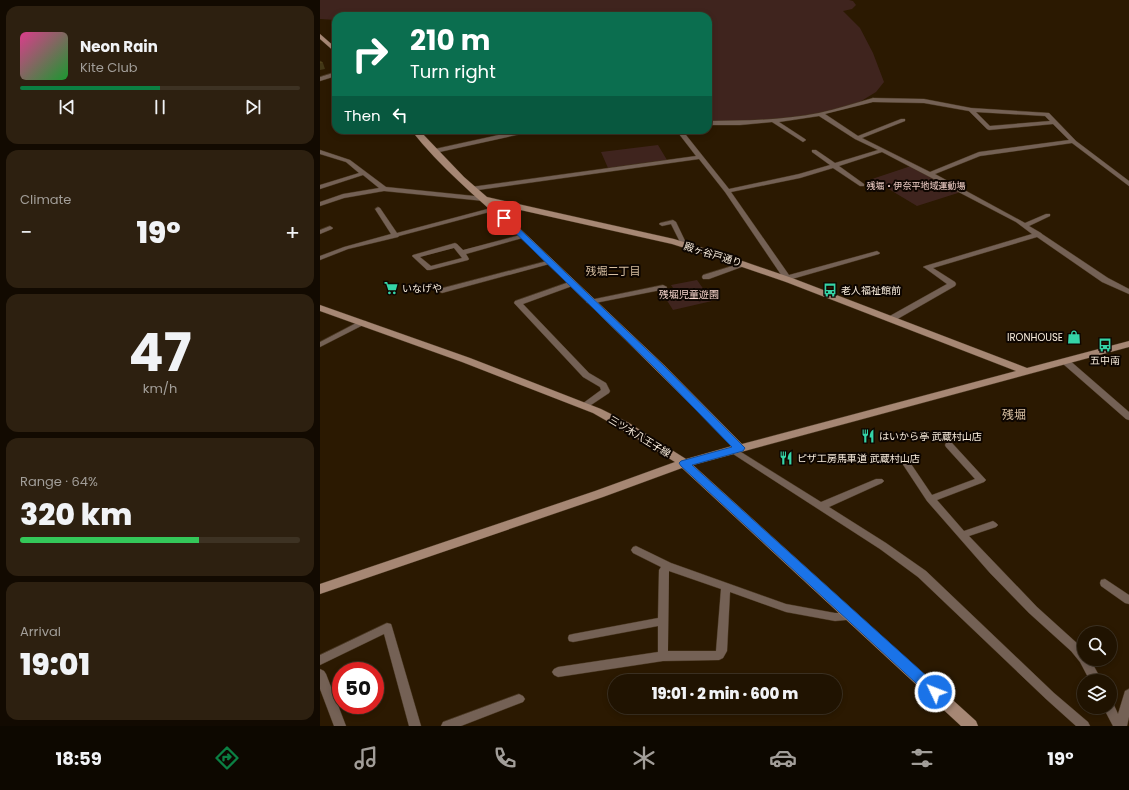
<!DOCTYPE html>
<html lang="en">
<head>
<meta charset="utf-8">
<style>
  body { margin:0; font-family:Poppins,"Noto Sans JP",sans-serif; background:#2d2010; color:#f1f3f6; height:100vh; display:flex; flex-direction:column; font-size:15px; white-space:nowrap }
  * { box-sizing:border-box; margin:0 }
  p { font-size:13px; color:#a29e99 }
  .icon { flex:none; width:22px; height:22px; fill:none; stroke:currentColor; stroke-width:2; stroke-linecap:round; stroke-linejoin:round }
  .map { position:relative; flex:1; overflow:hidden }
  .side { display:flex; flex-direction:column; gap:6px; padding:6px; background:#120a01; width:320px }
  .side>* { flex:none }
  .hud { position:absolute; left:12px; top:12px; width:380px; height:122px; border-radius:12px; box-shadow:0 2px 6px #0003,0 0 0 1px #3d3223; background:#0b6e4f; color:#fff; overflow:hidden }
  .fabs { position:absolute; left:757px; top:626px; display:grid; gap:8px }
  .fabs a { display:grid; place-items:center; width:40px; height:40px; border-radius:50%; background:#201301; box-shadow:0 2px 6px #0003,0 0 0 1px #3d3223; font-size:20px }
  .speed { position:absolute; left:12px; top:662px; display:flex; gap:8px; font-size:20px; font-weight:700; text-align:center }
  .speed>* { display:grid; place-content:center; width:52px; height:52px; border-radius:50%; background:#201301; box-shadow:0 2px 6px #0003,0 0 0 1px #3d3223; line-height:1 }
  .speed .limit { border:6px solid #d22; background:#fff; color:#111 }
  .pin { position:absolute; display:grid; place-items:center; width:34px; height:34px; color:#fff; margin:-17px; border-radius:8px; box-shadow:0 2px 6px #0006 }
  .me { position:absolute; width:44px; margin:-22px; rotate:313deg; stroke-linejoin:round; filter:drop-shadow(0 0 3px #0008) }
  .turn { display:flex; align-items:center; gap:14px; height:84px; padding:0 12px; font-size:18px }
  .turn .icon { width:52px; height:52px; stroke-width:2.5 }
  .turn b { display:block; font-size:28px; line-height:34px }
  .then { display:flex; align-items:center; height:38px; padding:0 12px; background:#0003; gap:8px; font-size:15px }
  .big { font-size:30px; font-weight:800; line-height:1.1 }
  .side .card { flex:1; display:flex; flex-direction:column; justify-content:center; gap:6px; min-width:0; padding:0 14px; border-radius:12px; background:#2d2010 }
  .side .dial { align-items:center; gap:0 }
  .dial b { font-size:52px; line-height:1 }
  .song { display:flex; align-items:center; gap:12px }
  .cover { width:48px; height:48px; border-radius:6px; background:linear-gradient(135deg,hsl(330 70% 55%),hsl(130 70% 35%)) }
  .played { height:4px; border-radius:2px; background:linear-gradient(90deg,#0b8043 50%,#3d3223 50%) }
  .keys { display:flex; justify-content:space-around; direction:ltr }
  .heat { display:flex; justify-content:space-between; align-items:center; font-size:22px; direction:ltr }
  .charge { height:6px; border-radius:3px; background:linear-gradient(90deg,#34c759 64%,#3d3223 0) }
  .trip { position:absolute; left:288px; top:674px; width:234px; height:40px; border-radius:20px; background:#201301; box-shadow:0 2px 6px #0003,0 0 0 1px #3d3223; font-weight:800; line-height:40px; text-align:center }
  .tabs { display:flex; height:64px; justify-content:space-around; align-items:center; background:#0d0800; color:#a29e99 }
  .tabs .icon { width:28px; height:28px }
  .tabs .selected { color:#0b8043 }
  .tabs b { font-size:18px; color:#f1f3f6 }
  main { display:flex; flex:1; min-height:0 }
  .map>svg:first-child { display:block }
</style>
</head>
<body>
<main>
<section class="side">
<div class="card">
<div class="song"><i class="cover"></i><div><b>Neon Rain</b><p>Kite Club</p></div></div>
<div class="played"></div>
<div class="keys"><svg class="icon" aria-label="previous" viewBox="0 0 24 24"><path d="M18 5L8 12l10 7zM5 5v14"/></svg><svg class="icon" aria-label="pause" viewBox="0 0 24 24"><path d="M8 5v14M16 5v14"/></svg><svg class="icon" aria-label="next" viewBox="0 0 24 24"><path d="M6 5l10 7-10 7zM19 5v14"/></svg></div>
</div>
<div class="card"><p>Climate</p>
<div class="heat"><a>−</a><b class="big">19°</b><a>+</a></div>
</div>
<div class="card dial"><b>47</b><p>km/h</p></div>
<div class="card"><p>Range · 64%</p><b class="big">320 km</b><div class="charge"></div></div>
<div class="card"><p>Arrival</p><b class="big">19:01</b></div>
</section>
<div class="map">
<svg width="809" height="726" viewBox="0 0 809 726">
  <rect width="100%" height="100%" fill="#2b1901"/>
  <path fill="#3f241e" d="M 0,0 L 529,0 L 533,1 L 536,5 L 532,9 L 523,11 L 540,28 L 553,53 L 564,82 L 556,92 L 538,103 L 506,113 L 462,120 L 388,122 L 388,16 L 16,16 L 16,20 L 0,19 Z
    M 338,145 L 347,160 L 288,168 L 281,152 Z
    M 591,166 L 641,192 L 597,206 L 552,179 Z
    M 377,280 L 392,301 L 353,310 L 341,291 L 353,288 L 351,285 Z"/>
  <g fill="none" stroke-linecap="round" stroke-linejoin="round">
    <g stroke="#483620" stroke-width="1">
      <path id="street" d="M 16,72 L 16,76 L 0,81 L 0,77 Z
        M 553,98 L 604,99 L 651,108 L 729,113 L 756,141 L 809,181 L 809,186 L 752,143 L 660,156 L 615,174 L 705,223 L 726,214 L 730,214 L 730,216 L 709,226 L 721,233 L 722,234 L 788,278 L 809,289 L 809,294 L 782,282 L 717,237 L 613,268 L 635,282 L 636,284 L 635,286 L 574,321 L 568,321 L 567,319 L 568,317 L 627,284 L 605,268 L 603,267 L 605,266 L 712,234 L 696,222 L 562,152 L 519,166 L 544,184 L 544,186 L 540,186 L 513,168 L 480,178 L 411,192 L 469,275 L 557,251 L 560,253 L 559,254 L 472,279 L 472,282 L 466,282 L 405,192 L 379,159 L 151,191 L 148,189 L 151,187 L 376,156 L 356,130 L 362,130 L 409,189 L 479,174 L 510,165 L 492,152 L 492,150 L 496,150 L 515,163 L 558,150 L 535,139 L 499,116 L 459,122 L 485,139 L 486,140 L 483,142 L 452,122 L 420,125 L 388,125 L 388,121 C 425,121 463,120 499,113 C 517,109 535,103 553,98 ZM 553,102 L 604,103 L 649,111 L 667,129 L 669,130 L 733,124 L 749,140 L 659,152 L 610,172 L 542,138 L 585,121 L 585,119 L 581,119 L 538,136 L 505,114 ZM 656,112 L 725,116 L 730,121 L 670,126 Z
        M 202,130 L 213,130 L 210,132 L 115,153 L 112,151 L 115,149 Z
        M 0,150 L 30,160 L 66,187 L 164,197 L 167,199 L 164,201 L 64,191 L 24,198 L 0,206 L 0,202 L 23,194 L 59,188 L 43,175 L 0,189 L 0,185 L 39,173 L 26,162 L 0,154 Z
        M 58,207 L 60,208 L 77,233 L 175,207 L 178,209 L 177,210 L 79,236 L 78,237 L 28,249 L 0,260 L 0,256 L 24,247 L 71,234 L 55,209 Z
        M 353,220 L 356,222 L 367,245 L 366,246 L 362,246 L 351,224 L 342,226 L 339,224 L 340,223 Z
        M 10,226 L 13,228 L 12,229 L 0,234 L 0,230 Z
        M 204,234 L 206,235 L 206,237 L 146,254 L 149,259 L 148,260 L 110,270 L 107,270 L 92,256 L 93,255 L 135,243 L 137,244 L 143,250 ZM 134,248 L 142,258 L 111,266 L 100,257 Z
        M 231,260 L 235,262 L 233,263 L 122,293 L 118,291 L 119,289 Z
        M 425,262 L 429,264 L 427,265 L 389,279 L 383,279 L 382,277 L 383,275 Z
        M 252,281 L 256,283 L 255,285 L 203,304 L 269,373 L 286,383 L 290,391 L 289,393 L 265,409 L 261,406 L 262,404 L 281,390 L 280,387 L 263,377 L 194,303 L 195,301 Z
        M 343,285 L 347,287 L 346,289 L 270,304 L 266,302 L 270,300 Z
        M 40,321 L 46,321 L 47,323 L 0,347 L 0,342 Z
        M 742,359 L 748,359 L 809,412 L 809,420 L 806,419 L 742,363 L 741,361 Z
        M 629,442 L 632,443 L 666,480 L 664,482 L 617,500 L 644,531 L 673,521 L 676,523 L 678,525 L 676,527 L 649,536 L 717,607 L 759,645 L 764,651 L 764,659 L 770,659 L 782,681 L 770,681 L 760,662 L 751,651 L 709,613 L 670,573 L 607,501 L 580,460 L 581,458 L 587,458 L 612,495 L 655,479 L 626,447 L 625,445 L 626,443 Z
        M 413,447 L 501,502 L 556,479 L 562,479 L 564,481 L 562,483 L 509,507 L 566,543 L 606,571 L 734,693 L 768,722 L 770,726 L 756,726 L 726,699 L 598,577 L 560,549 L 410,452 L 409,450 L 410,448 Z
        M 316,546 L 351,563 L 466,604 L 515,613 L 520,613 L 528,609 L 532,610 L 533,613 L 532,616 L 526,620 L 515,621 L 466,612 L 410,592 L 407,651 L 403,658 L 399,660 L 343,661 L 238,677 L 234,675 L 232,672 L 234,669 L 238,667 L 338,652 L 338,626 L 253,642 L 249,641 L 248,638 L 249,635 L 253,634 L 338,618 L 339,570 L 341,567 L 313,553 L 311,550 L 313,547 ZM 349,571 L 401,589 L 396,651 L 348,651 Z
        M 785,579 L 809,595 L 809,604 L 805,603 L 781,586 L 780,583 L 781,580 Z
        M 67,623 L 71,624 L 72,627 L 101,726 L 89,726 L 64,634 L 0,665 L 0,655 Z
        M 0,669 L 4,671 L 6,674 L 26,726 L 14,726 L 0,689 Z
        M 809,689 L 809,717 L 807,726 L 793,726 L 783,707 L 790,707 L 790,702 L 793,703 L 798,714 L 805,691 Z
        M 199,694 L 203,696 L 205,699 L 203,702 L 141,726 L 121,726 L 123,722 Z"/>
    </g>
    <g stroke="#483620" stroke-width="1">
      <path id="secondary" d="M 0,34 L 16,48 L 16,53 L 0,39 Z
        M 91,130 L 99,130 L 144,177 L 167,197 L 354,239 L 402,254 L 472,278 L 707,368 L 809,341 L 809,347 L 373,465 L 656,721 L 658,726 L 641,726 L 362,468 L 283,497 L 0,594 L 0,584 L 275,491 L 355,462 L 301,429 L 273,413 L 142,362 L 0,311 L 0,305 L 150,358 L 281,409 L 309,423 L 366,459 L 412,446 C 343,376 272,307 201,238 C 164,203 123,171 91,130 ZM 174,204 L 352,244 L 396,258 L 466,282 L 696,371 L 422,444 L 344,365 Z"/>
    </g>
    <use href="#street" fill="#746155" fill-rule="evenodd"/>
    <use href="#secondary" fill="#a68774" fill-rule="evenodd"/>
  </g>
  <path fill="#423716" d="M 3,63 L 5,69 L 0,70 L 0,64 Z"/>
  <path fill="#5e4f1f" stroke="#423716" d="M 0,61 L 3,63 L 0,64 Z"/>
  <path fill="#1a73e8" stroke="#114b97" d="M 184,216 L 187,217 L 343,365 L 425,448 L 423,451 L 372,465 L 620,688 L 621,692 L 620,696 L 615,698 L 610,696 L 361,466 L 359,463 L 361,461 L 412,447 L 336,369 L 182,220 L 181,218 Z"/>
  <defs>
    <g id="supermarket-bare" transform="scale(1.08)"><path d="M-6-5.5h2.5l.6 2H6L4.5 2H-2.5L-4.4-4H-6ZM-1.5 3.2a1.3 1.3 0 1 0 .1 0ZM3 3.2a1.3 1.3 0 1 0 .1 0Z" fill="#35d4a7" stroke="#0e0601" stroke-width="2.5" paint-order="stroke"/></g>
    <g id="bus-bare" transform="scale(1.08)"><path d="M-5-6H5V4H4V6H2V4H-2V6H-4V4H-5ZM-3.5-4V0h7V-4ZM-3.5 1.2v1.5H-2V1.2ZM2 1.2v1.5H3.5V1.2Z" fill="#35d4a7" stroke="#0e0601" stroke-width="2.5" paint-order="stroke"/></g>
    <g id="shop-bare" transform="scale(1.08)"><path d="M-5-2.5h2.3a2.7 3.5 0 0 1 5.4 0H5L5.5 6h-11ZM-1.5-2.5h3a1.5 2.3 0 0 0-3 0Z" fill="#35d4a7" stroke="#0e0601" stroke-width="2.5" paint-order="stroke"/></g>
    <g id="restaurant-bare" transform="scale(1.08)"><path d="M-5-6h1v4h1v-4h1v4h1v-4h1v5L-1.5 .5V6h-2V.5L-5-1ZM5-6V6H3V1.5H1.5Q1.5-4 5-6Z" fill="#35d4a7" stroke="#0e0601" stroke-width="2.5" paint-order="stroke"/></g>
  </defs>
  <g fill-rule="evenodd">
    <use href="#supermarket-bare" x="71" y="288"/>
    <use href="#bus-bare" x="510" y="290"/>
    <use href="#shop-bare" x="754" y="337"/>
    <use href="#bus-bare" x="785" y="345"/>
    <use href="#restaurant-bare" x="548" y="436"/>
    <use href="#restaurant-bare" x="466" y="458"/>
  </g>
  <g text-anchor="middle" stroke-width="4" stroke-linejoin="round" paint-order="stroke">
    <g font-size="9" fill="#f7d5cd" stroke="#0e0601">
      <text x="596" y="189">残堀・伊奈平地域運動場</text>
    </g>
    <g font-size="10" fill="#f7ebdb" stroke="#0e0601">
      <text transform="translate(393 254) rotate(17)" y="4">殿ヶ谷戸通り</text>
      <text transform="translate(320 436) rotate(31)" y="4">三ツ木八王子線</text>
    </g>
    <g font-size="10" fill="#f7ebdb" stroke="#0e0601" text-anchor="start">
      <text x="82" y="292">いなげや</text>
      <text x="521" y="294">老人福祉館前</text>
      <text x="743" y="341" text-anchor="end">IRONHOUSE</text>
      <text x="785" y="364" text-anchor="middle">五中南</text>
      <text x="559" y="440">はいから亭 武蔵村山店</text>
      <text x="477" y="462">ピザ工房馬車道 武蔵村山店</text>
    </g>
    <g font-size="10" fill="#f7d5cd" stroke="#0e0601">
      <text x="369" y="298">残堀児童遊園</text>
    </g>
    <g font-size="11" fill="#d7bfa1" stroke="#0e0601">
      <text x="293" y="275">残堀二丁目</text>
    </g>
    <g font-size="12" fill="#d7bfa1" stroke="#0e0601">
      <text x="694" y="419">残堀</text>
    </g>
  </g>
</svg>
<div class="fabs">
<a><svg class="icon" aria-label="search" viewBox="0 0 24 24"><circle cx="10" cy="10" r="6"/><path d="M15 15l6 6"/></svg></a>
<a><svg class="icon" aria-label="layers" viewBox="0 0 24 24"><path d="M12 4l9 5-9 5-9-5zM3 14l9 5 9-5"/></svg></a>
</div>
<div class="speed"><div class="limit">50</div></div>
<div class="pin" style="left:184px;top:218px;background:#d93025"><svg class="icon" aria-label="arrive" viewBox="0 0 24 24"><path d="M6 21V4h12l-3 4 3 4H6"/></svg></div>
<svg class="me" style="left:615px;top:692px" viewBox="-20 -20 40 40"><circle r="17" fill="#1a73e8" stroke="#fff" stroke-width="3"/><path d="M0-11L8 9 0 5-8 9z" fill="#fff"/></svg>
<div class="trip">19:01 · 2 min · 600 m</div>
<div class="hud">
<div class="turn"><svg class="icon" aria-label="right" viewBox="0 0 24 24"><path d="M7 20v-9h11M14 6l5 5-5 5"/></svg><div><b>210 m</b>Turn right</div></div>
<div class="then">Then<svg class="icon" aria-label="left" viewBox="0 0 24 24"><path d="M17 20v-9H6M10 6l-5 5 5 5"/></svg></div>
</div>
</div>
</main>
<nav class="tabs">
<b>18:59</b>
<svg class="icon selected" aria-label="directions" viewBox="0 0 24 24"><path d="M12 3l9 9-9 9-9-9zM9 14v-3h6M13 9l2 2-2 2"/></svg>
<svg class="icon" aria-label="music" viewBox="0 0 24 24"><path d="M9 18V5l10-2v13"/><circle cx="6" cy="18" r="3"/><circle cx="16" cy="16" r="3"/></svg>
<svg class="icon" aria-label="phone" viewBox="0 0 24 24"><path d="M5 4h4l2 5-3 2q2 4 5 5l2-3 5 2v4C11 20 4 13 5 4z"/></svg>
<svg class="icon" aria-label="climate" viewBox="0 0 24 24"><path d="M12 3v18M4 7l16 10M4 17L20 7"/></svg>
<svg class="icon" aria-label="car" viewBox="0 0 24 24"><path d="M5 17H2v-5l4-1 3-4h7l3 4 3 1v5h-3M9 17h6M6 11h13"/><circle cx="7" cy="17" r="2"/><circle cx="17" cy="17" r="2"/></svg>
<svg class="icon" aria-label="filters" viewBox="0 0 24 24"><path d="M4 7h16M4 17h16"/><circle cx="9" cy="7" r="2"/><circle cx="15" cy="17" r="2"/></svg>
<b>19°</b>
</nav>
</body>
</html>
